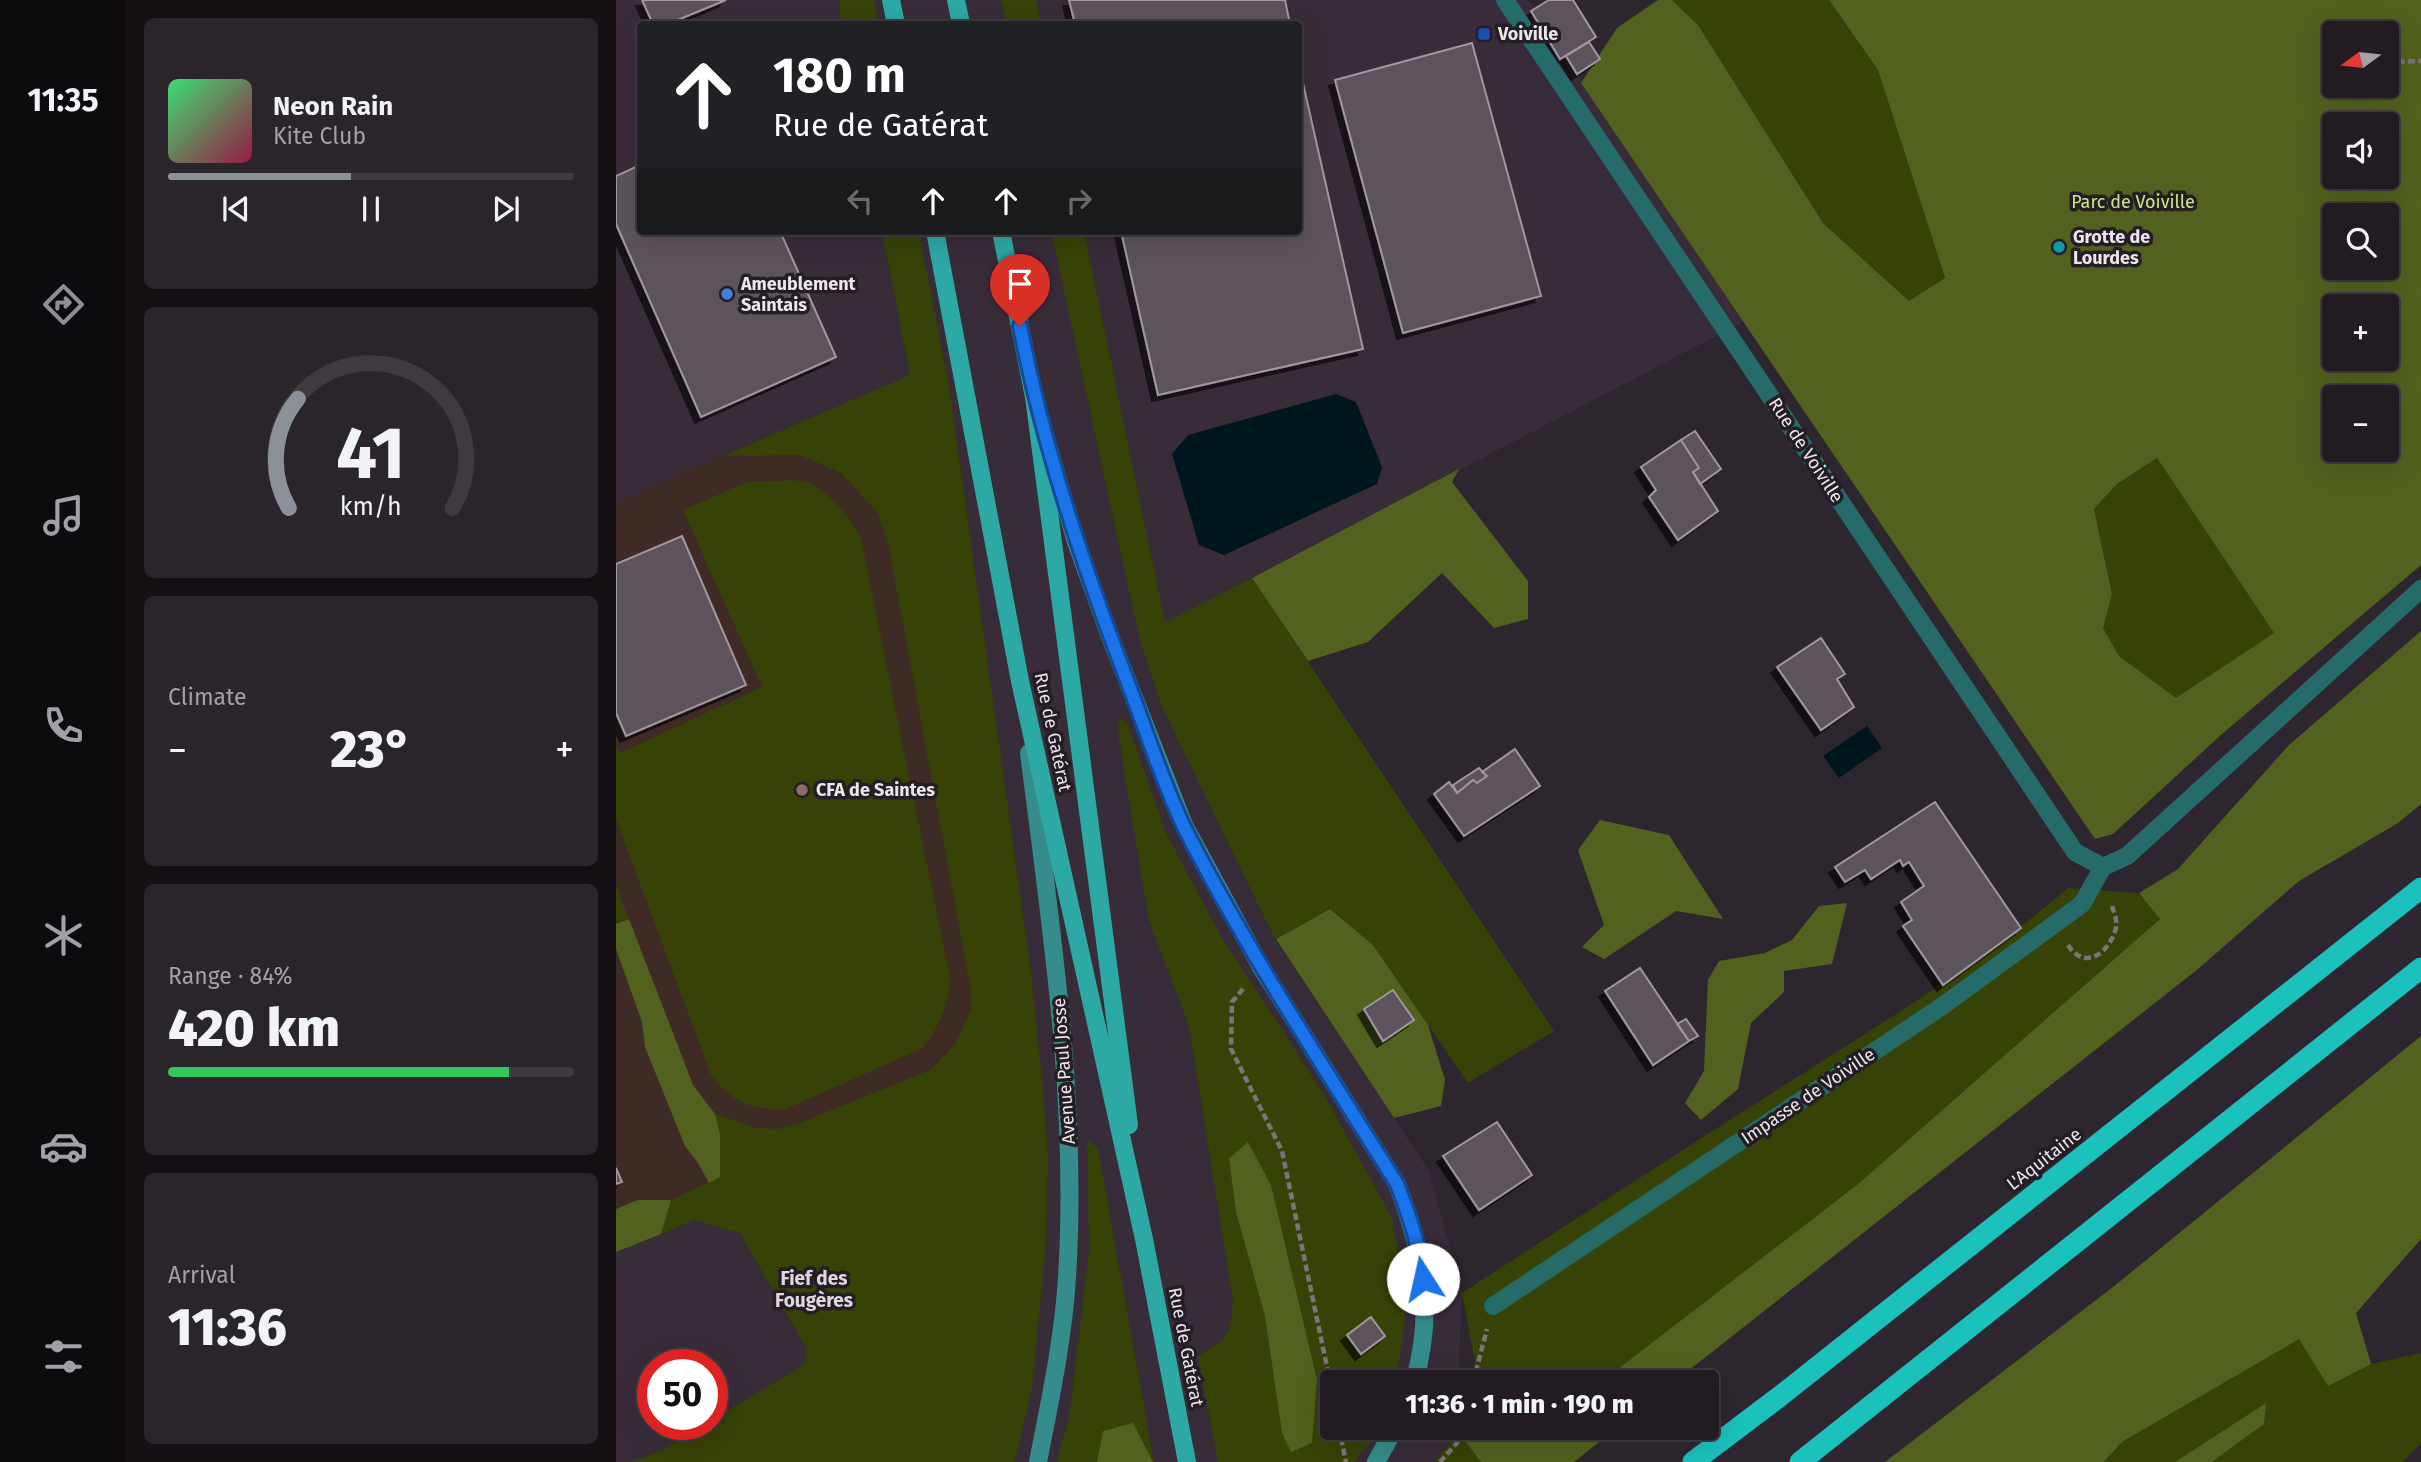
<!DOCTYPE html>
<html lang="en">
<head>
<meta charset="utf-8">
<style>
  body { margin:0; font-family:"Fira Sans",sans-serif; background:#2a252a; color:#f1f3f6; height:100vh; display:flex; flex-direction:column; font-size:26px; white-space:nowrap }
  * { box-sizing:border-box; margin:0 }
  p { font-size:23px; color:#a2a1a5 }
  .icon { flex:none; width:38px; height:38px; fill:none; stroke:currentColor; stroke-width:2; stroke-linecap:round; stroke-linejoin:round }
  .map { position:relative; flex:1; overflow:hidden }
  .details { display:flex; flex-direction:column; gap:18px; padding:18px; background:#130f13; width:490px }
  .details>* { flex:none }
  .top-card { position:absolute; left:21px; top:21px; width:665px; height:214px; border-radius:7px; box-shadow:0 7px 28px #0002,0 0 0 2px #3f3a40; background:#202124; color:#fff; overflow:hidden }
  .needle { width:46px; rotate:255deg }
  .fabs { position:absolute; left:1706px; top:21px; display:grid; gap:14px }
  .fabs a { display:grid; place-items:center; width:77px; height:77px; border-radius:7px; background:#221c22; box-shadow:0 7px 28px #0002,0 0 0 2px #3f3a40; font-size:35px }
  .speed { position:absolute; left:21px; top:1349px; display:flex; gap:14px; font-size:35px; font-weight:700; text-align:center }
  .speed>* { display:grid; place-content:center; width:91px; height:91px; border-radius:50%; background:#221c22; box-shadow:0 7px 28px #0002,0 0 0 2px #3f3a40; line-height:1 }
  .speed .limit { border:10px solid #d22; background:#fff; color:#111 }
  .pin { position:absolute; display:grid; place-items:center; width:60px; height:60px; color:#fff; margin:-72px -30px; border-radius:50% 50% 50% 0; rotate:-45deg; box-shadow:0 0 7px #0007 }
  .pin .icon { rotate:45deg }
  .me { position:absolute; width:77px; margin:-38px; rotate:350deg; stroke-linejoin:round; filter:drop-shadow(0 0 5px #0008) }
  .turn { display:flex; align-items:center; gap:24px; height:147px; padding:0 21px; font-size:32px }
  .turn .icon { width:91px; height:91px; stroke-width:2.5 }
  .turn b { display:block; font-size:49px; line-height:60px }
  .lanes { display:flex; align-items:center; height:66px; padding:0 21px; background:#0003; justify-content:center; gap:35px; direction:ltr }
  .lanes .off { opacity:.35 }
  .big { font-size:52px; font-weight:800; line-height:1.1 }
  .details .card { flex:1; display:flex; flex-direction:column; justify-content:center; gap:10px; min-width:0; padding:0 24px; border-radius:10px; background:#2a252a }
  .details .dial { align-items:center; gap:0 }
  .dial svg { height:182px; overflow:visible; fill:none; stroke:#3f3a40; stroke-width:7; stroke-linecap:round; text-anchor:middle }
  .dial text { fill:#f1f3f6; stroke:none }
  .song { display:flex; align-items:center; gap:21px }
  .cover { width:84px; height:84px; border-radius:10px; background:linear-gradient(135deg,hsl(140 70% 55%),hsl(340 70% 35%)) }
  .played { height:7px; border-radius:4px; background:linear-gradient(90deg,#8c9099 45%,#3f3a40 45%) }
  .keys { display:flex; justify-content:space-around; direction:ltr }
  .heat { display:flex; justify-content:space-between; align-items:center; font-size:38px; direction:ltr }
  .charge { height:10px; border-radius:5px; background:linear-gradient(90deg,#34c759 84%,#3f3a40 0) }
  .trip { position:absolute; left:704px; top:1370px; width:399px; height:70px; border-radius:7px; background:#221c22; box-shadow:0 7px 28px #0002,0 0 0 2px #3f3a40; font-weight:800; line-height:70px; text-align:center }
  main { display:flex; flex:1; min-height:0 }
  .tabs { display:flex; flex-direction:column; width:126px; justify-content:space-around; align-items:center; background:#0e0b0e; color:#a2a1a5 }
  .tabs .icon { width:49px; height:49px }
  .tabs .selected { color:#8c9099 }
  .tabs b { font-size:32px; color:#f1f3f6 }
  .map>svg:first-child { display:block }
</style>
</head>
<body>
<main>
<nav class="tabs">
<b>11:35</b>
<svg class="icon selected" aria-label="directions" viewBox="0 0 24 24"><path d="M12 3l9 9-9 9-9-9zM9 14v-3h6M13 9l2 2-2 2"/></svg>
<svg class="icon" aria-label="music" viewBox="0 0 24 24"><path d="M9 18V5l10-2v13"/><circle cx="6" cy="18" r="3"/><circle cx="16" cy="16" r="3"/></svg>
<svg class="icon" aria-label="phone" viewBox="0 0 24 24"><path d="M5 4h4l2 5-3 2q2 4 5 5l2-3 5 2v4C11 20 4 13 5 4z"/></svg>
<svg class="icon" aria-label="climate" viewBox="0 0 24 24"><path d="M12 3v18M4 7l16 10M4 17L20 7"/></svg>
<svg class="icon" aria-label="car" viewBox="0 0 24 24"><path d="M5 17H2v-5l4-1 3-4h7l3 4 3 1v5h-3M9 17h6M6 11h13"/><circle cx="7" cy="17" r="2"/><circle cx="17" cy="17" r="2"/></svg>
<svg class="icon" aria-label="filters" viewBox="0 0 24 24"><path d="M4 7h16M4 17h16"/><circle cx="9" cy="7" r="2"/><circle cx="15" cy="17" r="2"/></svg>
</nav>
<section class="details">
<div class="card">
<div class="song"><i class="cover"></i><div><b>Neon Rain</b><p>Kite Club</p></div></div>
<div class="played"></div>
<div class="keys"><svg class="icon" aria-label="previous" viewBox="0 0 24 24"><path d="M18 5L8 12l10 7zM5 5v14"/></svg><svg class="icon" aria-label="pause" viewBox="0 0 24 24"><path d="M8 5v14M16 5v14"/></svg><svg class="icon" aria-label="next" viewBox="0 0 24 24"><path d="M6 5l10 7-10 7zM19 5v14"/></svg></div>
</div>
<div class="card dial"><svg viewBox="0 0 100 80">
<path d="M14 69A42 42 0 1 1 86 69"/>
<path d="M14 69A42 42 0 0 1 18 21" stroke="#8c9099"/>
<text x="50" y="56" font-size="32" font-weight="700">41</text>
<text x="50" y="72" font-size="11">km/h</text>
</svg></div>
<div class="card"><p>Climate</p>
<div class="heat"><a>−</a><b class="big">23°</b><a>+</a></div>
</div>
<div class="card"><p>Range · 84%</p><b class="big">420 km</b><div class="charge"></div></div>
<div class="card"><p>Arrival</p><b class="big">11:36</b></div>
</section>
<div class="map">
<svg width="1805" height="1462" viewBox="0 0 1805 1462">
  <defs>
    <filter id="shadow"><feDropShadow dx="-6" dy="6" stdDeviation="0" flood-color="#0009"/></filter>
  </defs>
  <rect width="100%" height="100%" fill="#2e262e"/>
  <path fill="#382c39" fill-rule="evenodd" d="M 0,0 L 912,0 L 1127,322 L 523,637 L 659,939 L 813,1171 L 846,1293 L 842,1382 L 716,1382 L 716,1428 L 879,1428 L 908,1462 L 0,1462 ZM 24,24 L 682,24 L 682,231 L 24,231 ZM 37,1365 L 96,1365 L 96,1424 L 37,1424 Z"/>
  <path fill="#3e2b26" d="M 294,375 L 426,1078 L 0,1252 L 0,502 Z"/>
  <path fill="#364206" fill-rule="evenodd" d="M 223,0 L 258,0 L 263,24 L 226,24 Z
    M 385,0 L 420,0 L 426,24 L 390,24 Z
    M 1056,0 L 1213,0 L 1262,70 L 1329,279 L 1293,301 L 1207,223 L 1082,25 Z
    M 266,231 L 303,231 L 333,385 L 415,972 L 426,1078 L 432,1157 L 430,1247 L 416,1388 L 399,1462 L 15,1462 L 48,1449 L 89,1425 L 96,1424 L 96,1420 L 189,1364 L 191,1349 L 124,1233 L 79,1220 L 45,1234 L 55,1200 L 104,1177 L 104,1134 L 99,1114 L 140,1128 L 163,1129 L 186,1122 L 314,1070 L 339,1044 L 355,1010 L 354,986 L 273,549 L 262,513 L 225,473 L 184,455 L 107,456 L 294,375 Z
    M 435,231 L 468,231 L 549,622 L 636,578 L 938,1031 L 852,1083 L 757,945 L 714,909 L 659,939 L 545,705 L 523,637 Z
    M 1541,458 L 1658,633 L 1560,699 L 1503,656 L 1486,628 L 1496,594 L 1478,509 L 1501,484 Z
    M 153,481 C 163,481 175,480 186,481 C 208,485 236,519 245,538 L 335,982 C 330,1009 324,1025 307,1048 L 170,1109 C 135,1110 117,1103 95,1075 L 0,819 L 0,745 L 4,753 L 146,687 L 67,510 L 131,482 Z
    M 503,717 L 512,725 L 551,835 L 605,936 L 707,1093 L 775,1216 L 792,1296 L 781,1380 L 780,1382 L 716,1382 L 716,1428 L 761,1428 L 757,1439 L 738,1462 L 602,1462 L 582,1356 C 613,1337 613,1339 617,1302 L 573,1026 L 533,921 L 502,733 ZM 631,1143 L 655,1185 L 666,1433 L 649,1316 L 620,1212 L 613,1158 Z
    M 0,885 L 13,919 L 2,922 L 0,918 Z
    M 1452,888 L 1523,893 L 1545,918 L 1242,1184 L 985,1382 L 863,1382 L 846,1293 C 952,1224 1057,1156 1164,1088 C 1263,1025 1363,965 1452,888 Z
    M 471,1140 L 482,1148 L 538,1462 L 440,1462 L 453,1418 L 473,1251 Z
    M 1683,1338 L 1712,1385 L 1755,1364 L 1805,1353 L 1805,1443 L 1786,1462 L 1596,1462 L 1648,1424 L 1649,1404 L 1559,1462 L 1488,1462 L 1506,1442 Z
    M 843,1433 L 865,1462 L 818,1462 Z"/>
  <path fill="#52611e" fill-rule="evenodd" d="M 1042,0 L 1056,0 L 1082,25 L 1207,223 L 1293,301 L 1329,278 L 1262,70 L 1213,0 L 1805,0 L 1805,565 L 1606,734 L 1497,834 L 1479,839 L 965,83 L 1001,28 ZM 1718,33 L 1771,33 L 1771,86 L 1718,86 ZM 1718,124 L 1771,124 L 1771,177 L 1718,177 ZM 1718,215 L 1771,215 L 1771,268 L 1718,268 ZM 1718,306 L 1771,306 L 1771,359 L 1718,359 ZM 1718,397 L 1771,397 L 1771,450 L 1718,450 ZM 1541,458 L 1658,633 L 1560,698 L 1503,656 L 1487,628 L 1496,594 L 1478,509 L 1501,484 Z
    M 843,469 L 836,482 L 912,581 L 912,619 L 878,628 L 826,573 L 752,642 L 692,661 L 636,578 Z
    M 1805,631 L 1805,804 L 1782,823 L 1683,881 L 1582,969 L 1058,1382 L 985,1382 L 1242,1184 L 1544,919 L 1523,893 L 1562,869 L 1673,745 Z
    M 984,820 L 1053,835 L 1107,919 L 1060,911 L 988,959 L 966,947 L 988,925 L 962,850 Z
    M 1231,903 L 1216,964 L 1168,971 L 1168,992 L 1135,1023 L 1122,1089 L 1085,1120 L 1069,1103 L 1088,1071 L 1092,980 L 1103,961 L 1149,953 L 1176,940 L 1203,906 Z
    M 714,909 L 757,945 L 812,1025 L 829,1080 L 825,1106 L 778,1118 L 660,939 Z
    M 13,919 L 77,1085 L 99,1114 L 104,1134 L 104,1177 L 93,1183 L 82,1163 L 69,1146 L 29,1047 L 26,1022 L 0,949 L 0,924 Z
    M 1805,1036 L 1805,1239 L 1740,1313 L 1755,1364 L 1712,1386 L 1683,1339 L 1506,1442 L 1488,1462 L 1269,1462 L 1497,1287 Z
    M 632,1142 L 655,1185 L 701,1380 L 696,1443 L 675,1452 L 666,1433 L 649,1316 L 620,1212 L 613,1158 Z
    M 22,1200 L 55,1200 L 45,1234 L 0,1252 L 0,1209 Z
    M 1650,1403 L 1648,1424 L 1596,1462 L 1559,1462 Z
    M 517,1423 L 537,1462 L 481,1462 L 487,1431 Z
    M 845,1428 L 1001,1428 L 958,1462 L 865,1462 L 843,1433 Z"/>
  <path fill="#00161d" d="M 720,394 L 740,402 L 766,467 L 761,484 L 608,555 L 583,545 L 556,454 L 572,435 Z
    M 1251,726 L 1266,748 L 1223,778 L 1207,756 Z"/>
  <path fill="#5c535c" stroke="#a097a1" stroke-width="2" filter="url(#shadow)" d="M 26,0 L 110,0 L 52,24 L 37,24 Z
    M 453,0 L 669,0 L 674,24 L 459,24 Z
    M 933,0 L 957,0 L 980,37 L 944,59 L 915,11 Z
    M 973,42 L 984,59 L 961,74 L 950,56 Z
    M 856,43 L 925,296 L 787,333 L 719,80 Z
    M 682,61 L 747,349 L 542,395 L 505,231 L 682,231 Z
    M 24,165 L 24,231 L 164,231 L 220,357 L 85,417 L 0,224 L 0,176 Z
    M 1079,431 L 1105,469 L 1084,484 L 1077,472 L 1083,468 L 1065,440 Z
    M 1065,440 L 1083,468 L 1077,472 L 1102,511 L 1062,540 L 1033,497 L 1040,490 L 1025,467 Z
    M 66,536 L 130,685 L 10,736 L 0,713 L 0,564 Z
    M 1205,638 L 1229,674 L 1221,679 L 1238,707 L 1205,730 L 1161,667 Z
    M 899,749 L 924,786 L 848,836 L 818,794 L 833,782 L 841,793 L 857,780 L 861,783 L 871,776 L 866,772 Z
    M 863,768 L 871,776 L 861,783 L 857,780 L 841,793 L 837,785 Z
    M 1319,802 L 1405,928 L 1327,985 L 1287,926 L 1296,920 L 1285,902 L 1308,886 L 1293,862 L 1287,866 L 1284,860 L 1255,879 L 1249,870 L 1229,882 L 1219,867 Z
    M 1024,968 L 1073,1041 L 1037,1065 L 989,991 Z
    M 777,990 L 798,1020 L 767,1041 L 748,1009 Z
    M 1070,1019 L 1082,1036 L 1073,1041 L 1061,1024 Z
    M 881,1122 L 916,1175 L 863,1210 L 827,1156 Z
    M 0,1168 L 6,1182 L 0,1184 Z
    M 755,1317 L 769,1336 L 745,1354 L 731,1335 Z"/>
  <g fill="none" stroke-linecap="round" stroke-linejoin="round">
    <path stroke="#7b747b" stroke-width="4.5" stroke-dasharray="7 3.5" stroke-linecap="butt" d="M 1771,62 L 1805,61
      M 1452,945 C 1469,972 1494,952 1500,928 C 1502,922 1498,913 1496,906
      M 627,989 L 616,1002 L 615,1049 L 666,1151 L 716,1391
      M 857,1382 L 871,1329
      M 723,1428 L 730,1462
      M 824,1462 L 841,1443 L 845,1428"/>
    <path stroke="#256b69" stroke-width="18" d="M 889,0 L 1459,852 L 1487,867 L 1511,856 L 1805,589
      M 877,1306 L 1325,1007 L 1466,904 L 1487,867"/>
    <path stroke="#348d8a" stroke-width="18" d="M 428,432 L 460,542 L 495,639 L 568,825 L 645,967 L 781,1184 C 807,1252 819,1310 798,1382
      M 413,753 C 435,928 462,1101 451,1278 C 447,1340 434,1401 422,1462
      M 760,1462 L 779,1428"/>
    <path stroke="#2ca8a5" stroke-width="18" d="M 275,0 L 280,24
      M 340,0 L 345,24
      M 319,231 L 404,681 L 528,1239 L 571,1462
      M 385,231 L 418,397 L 513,1125"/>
    <path stroke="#1bc1bd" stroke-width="21" d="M 1077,1462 L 1163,1397 L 1805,888
      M 1184,1462 L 1805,968"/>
  </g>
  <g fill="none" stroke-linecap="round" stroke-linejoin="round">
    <g stroke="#114b97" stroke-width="18">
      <path id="route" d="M 404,326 C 428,451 469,571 515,691 C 532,736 548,786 569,829 C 632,952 708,1067 781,1184 C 793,1215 804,1246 807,1279"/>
    </g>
    <use href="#route" stroke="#1a73e8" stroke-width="12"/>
  </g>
  <rect fill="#1a4fb4" stroke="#241d24" stroke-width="2.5" x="861" y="27" width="14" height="14" rx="3.5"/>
  <circle fill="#0f9aa8" stroke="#241d24" stroke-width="2.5" cx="1443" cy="247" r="7"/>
  <circle fill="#3f7fe0" stroke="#241d24" stroke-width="2.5" cx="111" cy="294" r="7"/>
  <circle fill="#8d6e63" stroke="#241d24" stroke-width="2.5" cx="186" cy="790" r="7"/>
  <g text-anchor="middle" stroke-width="7" stroke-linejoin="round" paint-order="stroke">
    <g font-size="18" font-weight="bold" fill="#ebe6eb" stroke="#241d24" text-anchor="start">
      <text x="882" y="40">Voiville</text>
      <text x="1457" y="243">Grotte de<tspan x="1457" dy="21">Lourdes</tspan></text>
      <text x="125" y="290">Ameublement<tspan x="125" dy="21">Saintais</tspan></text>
      <text x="200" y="796">CFA de Saintes</text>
    </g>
    <g font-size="18" fill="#cfe789" stroke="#241d24">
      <text x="1517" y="208">Parc de Voiville</text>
    </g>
    <g font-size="18" fill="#ebe6eb" stroke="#241d24">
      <text transform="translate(1190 450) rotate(57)" y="6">Rue de Voiville</text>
      <text transform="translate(437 732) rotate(78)" y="6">Rue de Gatérat</text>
      <text transform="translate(448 1071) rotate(-94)" y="6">Avenue Paul Josse</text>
      <text transform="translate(1192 1096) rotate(-34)" y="6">Impasse de Voiville</text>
      <text transform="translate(1428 1159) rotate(-38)" y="6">L'Aquitaine</text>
      <text transform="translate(570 1347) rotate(79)" y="6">Rue de Gatérat</text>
    </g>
    <g font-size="19" font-weight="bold" fill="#e1d6e1" stroke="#241d24">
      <text x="198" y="1285">Fief des<tspan x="198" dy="22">Fougères</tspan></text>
    </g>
  </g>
</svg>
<div class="fabs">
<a><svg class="needle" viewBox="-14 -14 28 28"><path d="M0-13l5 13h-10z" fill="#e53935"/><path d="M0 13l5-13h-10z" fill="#a2a1a5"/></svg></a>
<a><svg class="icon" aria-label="sound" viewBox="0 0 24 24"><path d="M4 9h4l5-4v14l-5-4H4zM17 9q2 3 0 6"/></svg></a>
<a><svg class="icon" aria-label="search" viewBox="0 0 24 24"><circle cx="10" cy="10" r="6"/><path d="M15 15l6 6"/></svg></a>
<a>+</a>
<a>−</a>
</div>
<div class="speed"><div class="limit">50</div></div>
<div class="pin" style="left:404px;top:326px;background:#d93025"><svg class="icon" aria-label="arrive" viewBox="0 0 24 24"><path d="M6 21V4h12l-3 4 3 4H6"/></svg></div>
<svg class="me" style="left:807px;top:1279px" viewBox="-20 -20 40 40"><circle r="19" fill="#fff"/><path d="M0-13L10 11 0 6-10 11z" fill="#1a73e8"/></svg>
<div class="trip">11:36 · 1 min · 190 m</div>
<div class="top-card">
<div class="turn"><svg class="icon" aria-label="ahead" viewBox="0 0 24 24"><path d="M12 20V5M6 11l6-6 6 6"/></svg><div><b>180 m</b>Rue de Gatérat</div></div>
<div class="lanes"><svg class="icon off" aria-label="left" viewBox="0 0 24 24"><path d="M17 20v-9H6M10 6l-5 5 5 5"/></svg><svg class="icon" aria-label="ahead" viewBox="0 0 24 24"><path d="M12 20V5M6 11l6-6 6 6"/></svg><svg class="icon" aria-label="ahead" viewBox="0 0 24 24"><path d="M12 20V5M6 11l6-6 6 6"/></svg><svg class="icon off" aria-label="right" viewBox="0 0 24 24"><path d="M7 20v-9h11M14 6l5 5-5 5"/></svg></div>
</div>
</div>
</main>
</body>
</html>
